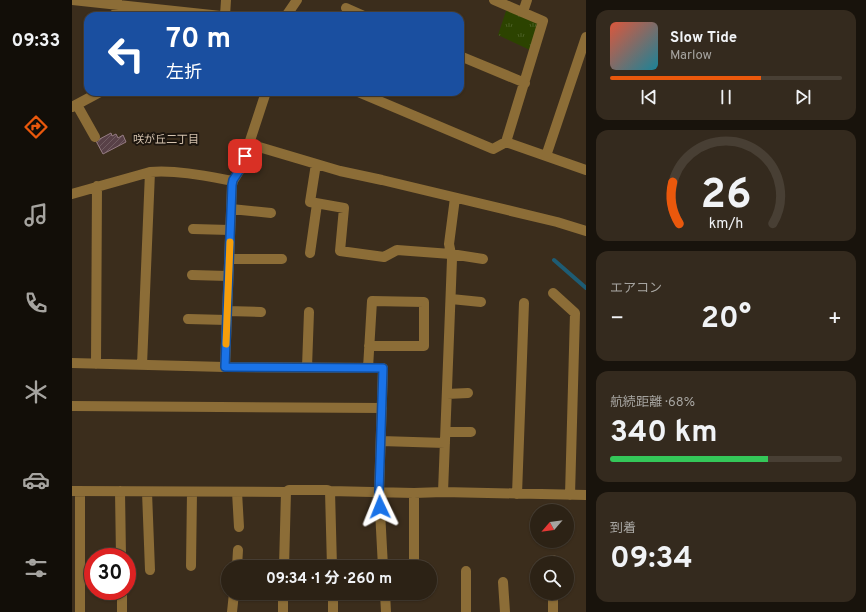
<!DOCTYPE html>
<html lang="ja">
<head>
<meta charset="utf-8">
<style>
  body { margin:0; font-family:Overpass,"Noto Sans JP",sans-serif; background:#342a1e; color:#f1f3f6; height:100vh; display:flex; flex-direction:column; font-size:15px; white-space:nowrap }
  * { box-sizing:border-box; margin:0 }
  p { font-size:13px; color:#a6a4a0 }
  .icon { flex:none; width:22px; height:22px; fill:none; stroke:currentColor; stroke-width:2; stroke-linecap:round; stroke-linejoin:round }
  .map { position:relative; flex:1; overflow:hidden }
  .drawer { display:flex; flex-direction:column; gap:10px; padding:10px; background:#18130c; width:280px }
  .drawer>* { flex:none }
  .hud { position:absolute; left:12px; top:12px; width:380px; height:84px; border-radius:12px; box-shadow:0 1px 3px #0004,0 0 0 1px #483f34; background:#1a4fa0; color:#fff; overflow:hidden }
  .needle { width:26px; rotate:242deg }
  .controls { position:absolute; left:458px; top:504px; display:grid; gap:8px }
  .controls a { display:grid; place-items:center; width:44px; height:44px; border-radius:50%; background:#2c2215; box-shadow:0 1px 3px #0004,0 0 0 1px #483f34; font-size:20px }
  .speed { position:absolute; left:12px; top:548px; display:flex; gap:8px; font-size:20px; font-weight:700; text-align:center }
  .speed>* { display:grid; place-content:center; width:52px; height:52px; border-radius:50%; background:#2c2215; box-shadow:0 1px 3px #0004,0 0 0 1px #483f34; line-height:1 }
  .speed .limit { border:6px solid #d22; background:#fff; color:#111 }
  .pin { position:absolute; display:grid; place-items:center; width:34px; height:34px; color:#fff; margin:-17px; border-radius:8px; box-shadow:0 2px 6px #0006 }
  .me { position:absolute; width:44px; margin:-22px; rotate:358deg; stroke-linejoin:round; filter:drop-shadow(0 0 3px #0008) }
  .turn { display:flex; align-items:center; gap:14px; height:84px; padding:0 16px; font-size:18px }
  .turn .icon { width:52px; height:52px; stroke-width:2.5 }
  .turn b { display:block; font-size:28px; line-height:34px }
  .big { font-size:30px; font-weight:700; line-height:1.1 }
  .drawer .card { flex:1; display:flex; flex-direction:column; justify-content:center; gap:6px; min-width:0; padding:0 14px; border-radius:12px; background:#342a1e }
  .drawer .dial { align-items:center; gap:0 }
  .dial svg { height:104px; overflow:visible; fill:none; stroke:#483f34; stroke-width:7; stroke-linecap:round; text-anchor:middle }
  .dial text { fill:#f1f3f6; stroke:none }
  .song { display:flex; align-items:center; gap:12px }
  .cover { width:48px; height:48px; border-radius:6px; background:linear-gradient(135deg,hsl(10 70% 55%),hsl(190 70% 35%)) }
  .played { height:4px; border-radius:2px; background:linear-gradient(90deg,#ea580c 65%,#483f34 65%) }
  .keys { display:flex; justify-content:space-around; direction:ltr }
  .heat { display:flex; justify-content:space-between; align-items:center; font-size:22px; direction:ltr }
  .charge { height:6px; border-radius:3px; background:linear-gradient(90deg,#34c759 68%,#483f34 0) }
  .trip { position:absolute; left:149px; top:560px; width:216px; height:40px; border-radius:20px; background:#2c2215; box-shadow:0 1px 3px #0004,0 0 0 1px #483f34; font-weight:700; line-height:40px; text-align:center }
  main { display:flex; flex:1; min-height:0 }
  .tab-bar { display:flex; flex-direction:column; width:72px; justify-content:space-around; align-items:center; background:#120e08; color:#a6a4a0 }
  .tab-bar .icon { width:28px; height:28px }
  .tab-bar .current { color:#ea580c }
  .tab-bar b { font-size:18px; color:#f1f3f6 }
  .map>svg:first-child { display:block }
</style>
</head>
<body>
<main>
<nav class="tab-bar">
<b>09:33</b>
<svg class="icon current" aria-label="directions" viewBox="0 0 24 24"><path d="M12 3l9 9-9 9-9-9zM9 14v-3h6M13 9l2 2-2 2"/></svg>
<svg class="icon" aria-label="music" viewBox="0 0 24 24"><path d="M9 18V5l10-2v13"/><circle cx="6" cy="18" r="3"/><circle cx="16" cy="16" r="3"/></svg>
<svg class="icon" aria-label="phone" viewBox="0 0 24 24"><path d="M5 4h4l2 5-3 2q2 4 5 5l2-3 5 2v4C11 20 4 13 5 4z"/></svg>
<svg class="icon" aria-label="climate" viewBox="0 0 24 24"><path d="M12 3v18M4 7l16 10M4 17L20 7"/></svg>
<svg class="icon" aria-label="car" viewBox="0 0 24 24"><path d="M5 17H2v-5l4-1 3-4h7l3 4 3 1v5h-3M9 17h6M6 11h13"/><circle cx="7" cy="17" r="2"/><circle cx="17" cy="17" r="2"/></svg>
<svg class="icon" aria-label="filters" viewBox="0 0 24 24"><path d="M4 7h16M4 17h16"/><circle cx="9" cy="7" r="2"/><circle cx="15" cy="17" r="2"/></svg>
</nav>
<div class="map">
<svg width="514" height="612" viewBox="0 0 514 612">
  <defs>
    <pattern id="park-tufts" width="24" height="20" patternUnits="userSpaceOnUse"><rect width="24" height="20" fill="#2c4300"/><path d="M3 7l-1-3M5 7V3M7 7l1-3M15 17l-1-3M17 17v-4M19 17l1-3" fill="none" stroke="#4a5e24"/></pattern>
    <pattern id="building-hatch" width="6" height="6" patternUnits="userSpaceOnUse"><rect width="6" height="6" fill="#584047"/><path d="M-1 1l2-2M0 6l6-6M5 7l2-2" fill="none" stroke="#705b60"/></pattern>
  </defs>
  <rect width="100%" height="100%" fill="#3b2d1c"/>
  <path fill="url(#park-tufts)" d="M 435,8 L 469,22 L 460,51 L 426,35 Z"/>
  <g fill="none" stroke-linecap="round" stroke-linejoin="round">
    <path stroke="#1e5c74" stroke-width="4" d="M 482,260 L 514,288"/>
  </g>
  <path fill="url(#building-hatch)" stroke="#957b82" d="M 39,133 L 40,136 L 44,134 L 46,138 L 51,135 L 54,142 L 31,154 L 24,141 Z"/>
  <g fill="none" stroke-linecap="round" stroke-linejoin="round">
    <path stroke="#8c6d37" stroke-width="10" d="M 0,0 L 149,16
      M 422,0 L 471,21 L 434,142
      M 274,8 L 292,16
      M 451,12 L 455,0
      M 44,16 L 45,0
      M 153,16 L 154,0
      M 214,16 L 225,0
      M 388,56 L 453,83
      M 286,92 L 421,149 L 434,142 L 514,170
      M 5,105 L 23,137
      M 0,107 L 28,92
      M 177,144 L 268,171 L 310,180 L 485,222 L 514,231
      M 474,156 L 514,37
      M 244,164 L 238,202 L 272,208 L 268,251 L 312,257 L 325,250 L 379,254 L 411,259
      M 0,194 L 78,172 C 106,170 134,176 161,181
      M 159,209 L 199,213
      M 121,229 L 158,230
      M 238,253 L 245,204
      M 157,259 L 210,259
      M 120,275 L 156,276
      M 481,293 L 503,313 L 498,495
      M 379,299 L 409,302
      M 155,311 L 189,312
      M 116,319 L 155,320
      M 0,363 L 153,367 L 311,368 L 307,492 L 311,567
      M 24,364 L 25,186
      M 70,365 L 78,172
      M 153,367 L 160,185 L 161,181 L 169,168 L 194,92
      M 235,367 L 237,312
      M 296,368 L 300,301 L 352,302 L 352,346 L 297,346
      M 375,394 L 396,393
      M 0,406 L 310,408
      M 374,432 L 399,432
      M 309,441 L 373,443
      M 0,491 L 214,492 L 217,490 L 255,490 L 258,491 L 342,493 L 371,492 L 514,495
      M 48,491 L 49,557
      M 258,491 L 260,567
      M 75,492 L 78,570
      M 165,492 L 167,527
      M 371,492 L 380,259 L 377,244 L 383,198
      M 342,493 L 342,567
      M 445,494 L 452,303
      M 481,560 L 481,563
      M 119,566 L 120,492
      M 165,567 L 166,550
      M 212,567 L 214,492
      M 431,582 L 433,612
      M 50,591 L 50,612
      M 261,593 L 261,612
      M 313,593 L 314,612
      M 481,593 L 481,612
      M 8,612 L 8,491
      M 160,612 L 162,593
      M 211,612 L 211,593
      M 394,612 L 394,571"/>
  </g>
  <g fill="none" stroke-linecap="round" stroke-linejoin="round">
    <g stroke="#114b97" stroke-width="10">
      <path id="route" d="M 173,156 L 169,168 L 161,180 L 160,185 L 153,367 L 311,368 L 307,492 L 308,507"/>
    </g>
    <use href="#route" stroke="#1a73e8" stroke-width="7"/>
    <path stroke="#f59e0b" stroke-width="7" d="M 154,344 L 158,242"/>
  </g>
  <g text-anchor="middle" stroke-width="4" stroke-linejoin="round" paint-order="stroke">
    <g font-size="11" fill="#d5c3af" stroke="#1d160f">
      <text x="94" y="143">咲が丘二丁目</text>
    </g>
  </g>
</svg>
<div class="controls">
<a><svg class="needle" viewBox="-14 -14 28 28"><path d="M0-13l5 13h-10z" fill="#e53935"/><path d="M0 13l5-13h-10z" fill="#a6a4a0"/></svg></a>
<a><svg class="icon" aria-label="search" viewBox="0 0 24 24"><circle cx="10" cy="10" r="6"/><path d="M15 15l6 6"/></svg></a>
</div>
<div class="speed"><div class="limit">30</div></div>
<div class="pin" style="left:173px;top:156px;background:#d93025"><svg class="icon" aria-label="arrive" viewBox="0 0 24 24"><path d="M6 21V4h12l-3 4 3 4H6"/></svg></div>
<svg class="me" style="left:308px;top:507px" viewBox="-20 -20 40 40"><path d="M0-17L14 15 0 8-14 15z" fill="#1a73e8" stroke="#fff" stroke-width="4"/></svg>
<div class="trip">09:34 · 1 分 · 260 m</div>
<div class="hud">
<div class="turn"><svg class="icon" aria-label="left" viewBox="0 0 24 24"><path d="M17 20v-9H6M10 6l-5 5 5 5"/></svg><div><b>70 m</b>左折</div></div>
</div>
</div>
<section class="drawer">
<div class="card">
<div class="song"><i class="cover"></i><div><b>Slow Tide</b><p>Marlow</p></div></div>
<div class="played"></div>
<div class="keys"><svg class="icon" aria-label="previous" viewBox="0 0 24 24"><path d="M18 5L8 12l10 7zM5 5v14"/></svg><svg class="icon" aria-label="pause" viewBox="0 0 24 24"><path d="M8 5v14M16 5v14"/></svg><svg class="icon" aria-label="next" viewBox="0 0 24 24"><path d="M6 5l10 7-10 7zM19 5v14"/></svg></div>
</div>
<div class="card dial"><svg viewBox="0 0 100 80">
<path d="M14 69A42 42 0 1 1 86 69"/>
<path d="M14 69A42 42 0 0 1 9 37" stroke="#ea580c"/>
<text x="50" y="56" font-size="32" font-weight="700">26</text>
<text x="50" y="72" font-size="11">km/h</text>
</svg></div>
<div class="card"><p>エアコン</p>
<div class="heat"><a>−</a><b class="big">20°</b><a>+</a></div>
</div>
<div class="card"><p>航続距離 · 68%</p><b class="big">340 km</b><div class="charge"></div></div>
<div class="card"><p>到着</p><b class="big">09:34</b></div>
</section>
</main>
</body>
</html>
